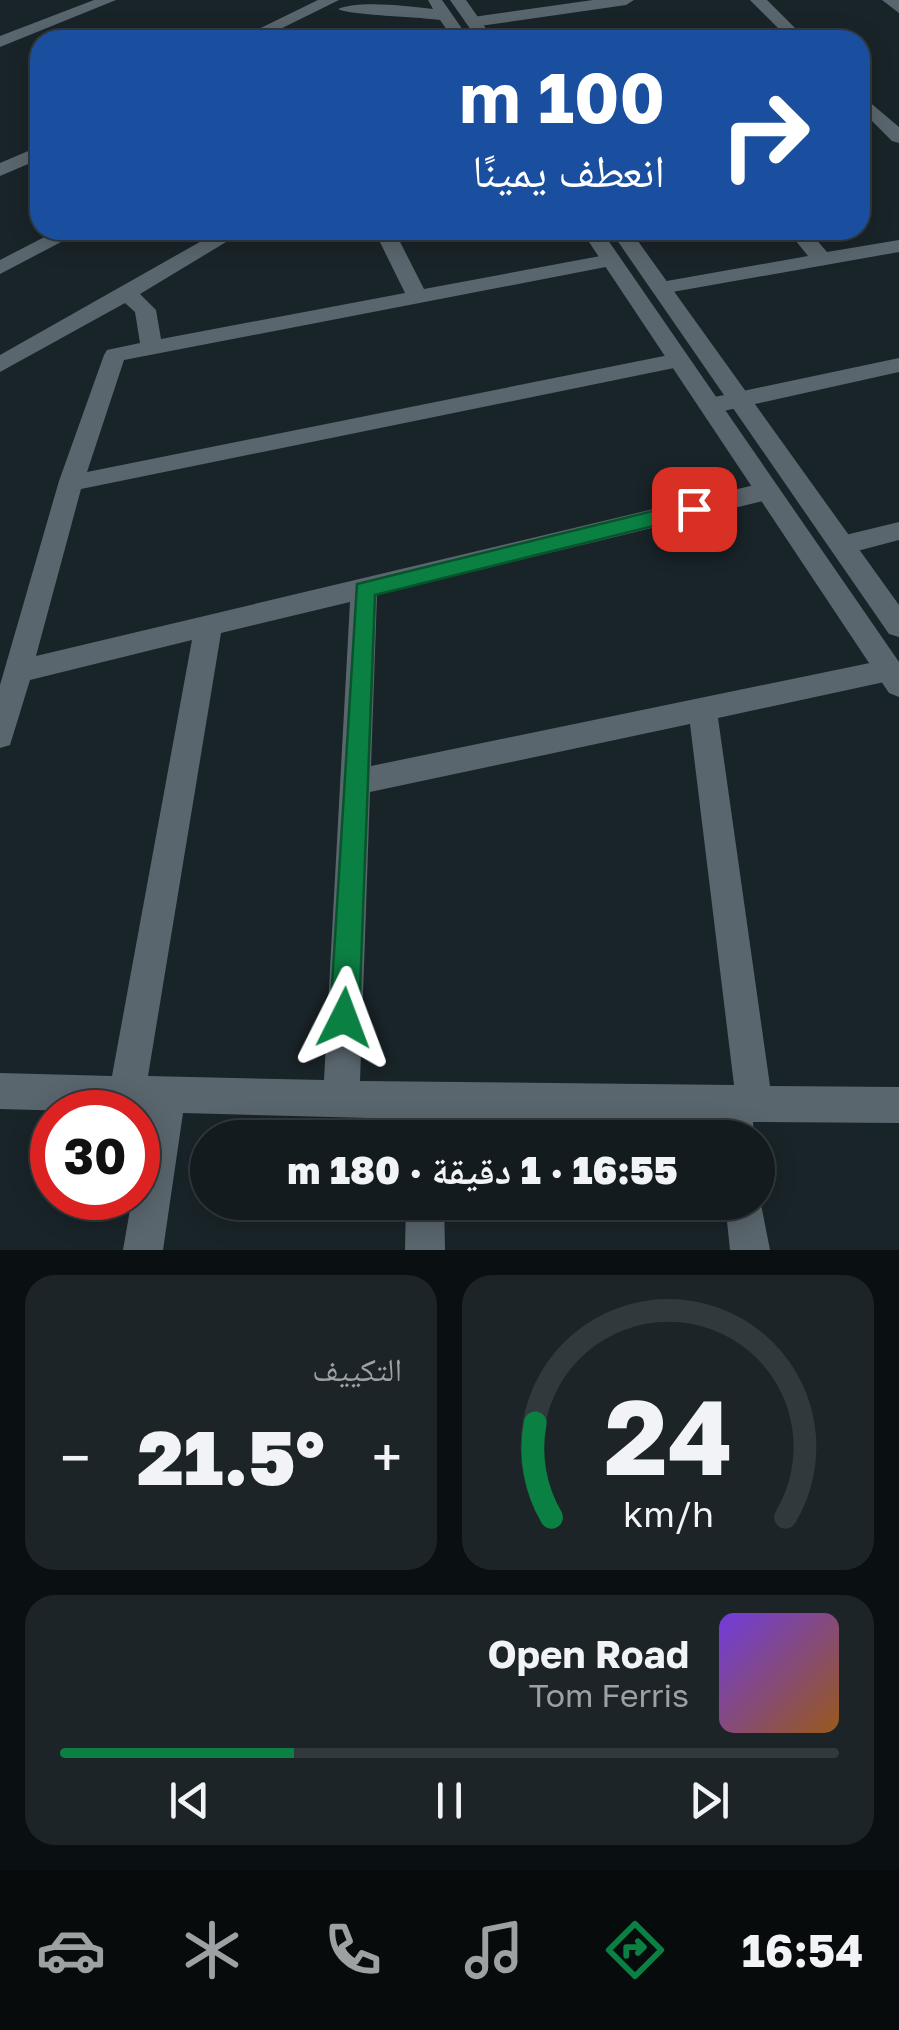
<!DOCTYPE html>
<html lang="ar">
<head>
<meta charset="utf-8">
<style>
  body { margin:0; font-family:"Golos Text","Noto Naskh Arabic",sans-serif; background:#1c2428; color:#f1f3f6; direction:rtl; height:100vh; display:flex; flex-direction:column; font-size:38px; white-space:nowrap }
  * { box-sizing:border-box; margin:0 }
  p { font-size:32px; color:#9da1a4 }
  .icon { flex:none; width:55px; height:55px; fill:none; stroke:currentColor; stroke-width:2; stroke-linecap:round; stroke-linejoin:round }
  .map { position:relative; height:1250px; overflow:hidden; direction:ltr }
  .side { display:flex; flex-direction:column; gap:25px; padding:25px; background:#0a0f11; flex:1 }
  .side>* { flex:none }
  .guide { position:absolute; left:30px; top:30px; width:840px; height:210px; border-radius:30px; box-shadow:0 5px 25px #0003,0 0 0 2px #32393d; direction:rtl; background:#1a4fa0; color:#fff; overflow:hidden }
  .speed { position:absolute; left:30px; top:1090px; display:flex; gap:20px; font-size:50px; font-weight:700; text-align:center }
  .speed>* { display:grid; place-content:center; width:130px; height:130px; border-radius:50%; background:#131b1f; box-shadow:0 5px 25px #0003,0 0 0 2px #32393d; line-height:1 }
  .speed .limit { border:15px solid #d22; background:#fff; color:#111 }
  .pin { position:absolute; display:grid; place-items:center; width:85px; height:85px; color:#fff; margin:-42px; border-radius:20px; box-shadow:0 5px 15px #0006 }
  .me { position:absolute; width:110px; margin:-55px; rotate:3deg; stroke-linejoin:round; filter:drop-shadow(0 0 8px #0008) }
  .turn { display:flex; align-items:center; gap:35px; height:210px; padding:0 40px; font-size:45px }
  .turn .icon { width:130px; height:130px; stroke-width:2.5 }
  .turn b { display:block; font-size:70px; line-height:85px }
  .big { font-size:75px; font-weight:800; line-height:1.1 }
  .side .widget { flex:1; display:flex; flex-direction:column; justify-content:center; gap:15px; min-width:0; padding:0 35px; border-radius:30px; background:#1c2428 }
  .side .dial { align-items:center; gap:0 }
  .dial svg { height:260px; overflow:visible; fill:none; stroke:#32393d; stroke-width:7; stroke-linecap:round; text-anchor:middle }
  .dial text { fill:#f1f3f6; stroke:none }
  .song { display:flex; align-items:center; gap:30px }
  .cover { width:120px; height:120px; border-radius:15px; background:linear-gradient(135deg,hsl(260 70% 55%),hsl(30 70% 35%)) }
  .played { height:10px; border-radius:5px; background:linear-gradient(90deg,#0b8043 30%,#32393d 30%) }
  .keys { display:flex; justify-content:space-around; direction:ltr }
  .heat { display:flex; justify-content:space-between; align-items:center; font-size:55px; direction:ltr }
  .side .tiles { flex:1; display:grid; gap:25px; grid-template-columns:1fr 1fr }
  .widget:last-child { grid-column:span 2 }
  .trip { position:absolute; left:190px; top:1120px; width:585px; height:100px; border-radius:50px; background:#131b1f; box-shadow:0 5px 25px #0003,0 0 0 2px #32393d; font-weight:800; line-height:100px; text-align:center; direction:rtl }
  .dock { display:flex; height:160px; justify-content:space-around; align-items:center; background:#080b0c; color:#9da1a4 }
  .dock .icon { width:70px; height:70px }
  .dock .on { color:#0b8043 }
  .dock b { font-size:45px; color:#f1f3f6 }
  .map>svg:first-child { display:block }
</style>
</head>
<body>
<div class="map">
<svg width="899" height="1250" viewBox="0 0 899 1250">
  <rect width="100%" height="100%" fill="#192429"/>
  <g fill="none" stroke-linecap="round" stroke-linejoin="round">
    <path fill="#5a666d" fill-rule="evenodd" d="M 94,0 L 116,0 L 0,47 L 0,36 Z
      M 593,0 L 634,0 L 626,5 L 473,27 L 465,22 L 473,17 Z
      M 750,0 L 767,0 L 807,40 L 790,40 Z
      M 882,0 L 899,0 L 899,13 Z
      M 860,94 L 899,127 L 899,143 L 892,141 L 860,109 Z
      M 58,230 L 84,230 L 0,274 L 0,260 Z
      M 221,230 L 246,230 L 140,294 L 156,310 L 161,339 L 405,293 L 374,230 L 394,230 L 424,289 L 611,254 L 621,260 L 611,266 L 124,360 L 87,472 L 679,353 L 690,360 L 679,367 L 81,489 L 36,656 L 767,482 L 776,485 L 780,491 L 776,497 L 767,500 L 377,595 L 371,766 L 889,659 L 899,662 L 899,678 L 889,681 L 718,718 L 770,1086 L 899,1087 L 899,1123 L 753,1122 L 754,1138 L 717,1138 L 716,1122 L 443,1119 L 443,1138 L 407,1138 L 407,1119 L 183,1113 L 163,1250 L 123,1250 L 132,1198 L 138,1198 L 138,1167 L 147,1113 L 0,1109 L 0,1073 L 112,1076 L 192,640 L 30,680 L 10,745 L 0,748 L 0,685 L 59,481 L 104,355 L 107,350 L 140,343 L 135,312 L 125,303 L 0,372 L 0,355 ZM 350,602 L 324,1080 L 148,1076 L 221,633 ZM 690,724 L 734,1085 L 360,1081 L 370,792 Z
      M 787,230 L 808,230 L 827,252 L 899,240 L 899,252 L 661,294 L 650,288 L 661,282 L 808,256 Z
      M 899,358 L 899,372 L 710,414 L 698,406 L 710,398 Z
      M 899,522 L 899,540 L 842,555 L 833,552 L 829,545 L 833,538 Z
      M 758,1189 L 770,1250 L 730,1250 L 725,1202 L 758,1202 Z
      M 406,1202 L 444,1202 L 445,1250 L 405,1250 Z"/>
    <path fill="#5a666d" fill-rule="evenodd" d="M 318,0 L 339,0 L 258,40 L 236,40 Z
      M 428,0 L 442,0 L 470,40 L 454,40 L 440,20 C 421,17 347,15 338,9 C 360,0 407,6 433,9 Z
      M 450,0 L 466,0 L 494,40 L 478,40 Z
      M 40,146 L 40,159 L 0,176 L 0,163 Z
      M 581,230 L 601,230 L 899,662 L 899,697 L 889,693 Z
      M 610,230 L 630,230 L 899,605 L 899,637 L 889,634 Z"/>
  </g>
  <path fill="#0b8043" stroke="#07532c" stroke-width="2.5" d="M 694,501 L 705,509 L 702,514 L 375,595 L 359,1018 L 355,1028 L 344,1032 L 334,1028 L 330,1018 L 357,584 Z"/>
</svg>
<div class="speed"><div class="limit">30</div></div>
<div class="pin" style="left:694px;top:509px;background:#d93025"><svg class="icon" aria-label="arrive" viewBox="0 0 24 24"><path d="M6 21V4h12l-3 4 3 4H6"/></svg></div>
<svg class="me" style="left:344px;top:1018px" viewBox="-20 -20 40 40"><path d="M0-17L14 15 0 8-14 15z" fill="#0b8043" stroke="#fff" stroke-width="4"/></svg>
<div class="trip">16:55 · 1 دقيقة · 180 m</div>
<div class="guide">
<div class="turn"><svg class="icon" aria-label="right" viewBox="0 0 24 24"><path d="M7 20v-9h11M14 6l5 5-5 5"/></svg><div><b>100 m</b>انعطف يمينًا</div></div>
</div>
</div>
<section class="side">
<div class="tiles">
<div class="widget dial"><svg viewBox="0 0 100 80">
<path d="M14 69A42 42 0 1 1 86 69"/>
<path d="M14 69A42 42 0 0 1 9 40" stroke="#0b8043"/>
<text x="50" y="56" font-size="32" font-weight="700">24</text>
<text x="50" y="72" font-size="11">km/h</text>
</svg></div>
<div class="widget"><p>التكييف</p>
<div class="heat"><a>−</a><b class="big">21.5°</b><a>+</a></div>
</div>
<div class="widget">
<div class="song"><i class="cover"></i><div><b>Open Road</b><p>Tom Ferris</p></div></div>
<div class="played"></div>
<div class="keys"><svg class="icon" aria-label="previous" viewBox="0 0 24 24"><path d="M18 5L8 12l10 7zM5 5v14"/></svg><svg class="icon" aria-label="pause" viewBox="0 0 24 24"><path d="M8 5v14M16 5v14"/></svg><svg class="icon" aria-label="next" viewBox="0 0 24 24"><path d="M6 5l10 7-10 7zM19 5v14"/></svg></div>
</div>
</div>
</section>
<nav class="dock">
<b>16:54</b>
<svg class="icon on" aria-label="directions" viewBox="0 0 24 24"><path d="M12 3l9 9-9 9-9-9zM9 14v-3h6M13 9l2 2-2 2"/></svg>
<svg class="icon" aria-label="music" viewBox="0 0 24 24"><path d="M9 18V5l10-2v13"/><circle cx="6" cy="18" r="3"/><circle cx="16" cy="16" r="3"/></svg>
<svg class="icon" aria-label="phone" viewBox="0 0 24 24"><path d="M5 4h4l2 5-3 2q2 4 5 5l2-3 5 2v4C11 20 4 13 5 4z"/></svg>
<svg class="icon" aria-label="climate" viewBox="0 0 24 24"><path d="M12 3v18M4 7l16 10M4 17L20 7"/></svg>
<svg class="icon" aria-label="car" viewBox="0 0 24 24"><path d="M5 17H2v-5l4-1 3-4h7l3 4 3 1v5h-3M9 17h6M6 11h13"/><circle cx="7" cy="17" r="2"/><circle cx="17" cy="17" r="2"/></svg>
</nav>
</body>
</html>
